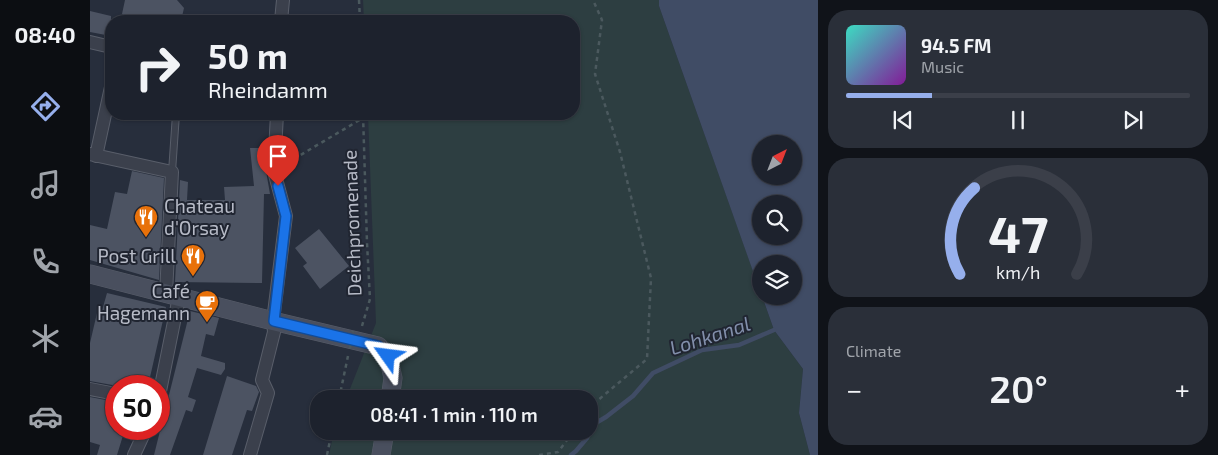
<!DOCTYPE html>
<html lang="en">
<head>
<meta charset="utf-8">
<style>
  body { margin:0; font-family:"Exo 2",sans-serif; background:#2a2f39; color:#f1f3f6; height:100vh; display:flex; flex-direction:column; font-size:19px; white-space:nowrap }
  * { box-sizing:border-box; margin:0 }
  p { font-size:16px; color:#a0a4aa }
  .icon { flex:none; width:28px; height:28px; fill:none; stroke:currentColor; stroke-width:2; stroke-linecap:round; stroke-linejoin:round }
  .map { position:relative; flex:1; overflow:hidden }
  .side { display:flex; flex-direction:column; gap:10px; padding:10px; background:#101319; width:400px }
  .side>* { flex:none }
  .top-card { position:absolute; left:15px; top:15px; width:475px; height:105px; border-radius:20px; box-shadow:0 1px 4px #0004,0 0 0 1px #3b3f49; background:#1d222d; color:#f1f3f6; overflow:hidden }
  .needle { width:32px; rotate:42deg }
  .tools { position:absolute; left:662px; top:135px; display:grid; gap:10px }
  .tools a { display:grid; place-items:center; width:50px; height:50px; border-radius:50%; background:#1d222d; box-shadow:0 1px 4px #0004,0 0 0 1px #3b3f49; font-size:25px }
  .speed { position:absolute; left:15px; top:375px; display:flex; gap:10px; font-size:25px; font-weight:700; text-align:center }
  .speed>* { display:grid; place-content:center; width:65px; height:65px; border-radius:50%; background:#1d222d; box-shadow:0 1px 4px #0004,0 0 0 1px #3b3f49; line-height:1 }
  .speed .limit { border:8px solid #d22; background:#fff; color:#111 }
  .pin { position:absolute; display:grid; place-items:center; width:42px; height:42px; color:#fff; margin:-51px -21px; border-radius:50% 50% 50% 0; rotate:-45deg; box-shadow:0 0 5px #0007 }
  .pin .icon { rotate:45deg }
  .me { position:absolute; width:55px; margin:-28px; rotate:301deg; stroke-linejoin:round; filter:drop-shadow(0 0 4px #0008) }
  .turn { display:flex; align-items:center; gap:18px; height:105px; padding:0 20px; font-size:22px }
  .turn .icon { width:65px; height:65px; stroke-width:2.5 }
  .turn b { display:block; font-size:35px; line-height:42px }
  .big { font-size:38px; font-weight:600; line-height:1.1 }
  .side .card { flex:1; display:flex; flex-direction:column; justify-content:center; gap:8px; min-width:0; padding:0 18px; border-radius:20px; background:#2a2f39 }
  .side .dial { align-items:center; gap:0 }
  .dial svg { height:130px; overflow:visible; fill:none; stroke:#3b3f49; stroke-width:7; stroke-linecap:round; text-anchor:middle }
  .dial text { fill:#f1f3f6; stroke:none }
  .song { display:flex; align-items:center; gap:15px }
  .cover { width:60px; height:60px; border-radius:8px; background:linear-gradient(135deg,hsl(170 70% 55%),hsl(290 70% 35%)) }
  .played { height:5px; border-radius:2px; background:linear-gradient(90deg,#96afec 25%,#3b3f49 25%) }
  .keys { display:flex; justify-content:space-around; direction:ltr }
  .heat { display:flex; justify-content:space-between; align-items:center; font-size:28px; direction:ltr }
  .trip { position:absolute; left:220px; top:390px; width:288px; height:50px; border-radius:20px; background:#1d222d; box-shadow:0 1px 4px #0004,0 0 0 1px #3b3f49; font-weight:600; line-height:50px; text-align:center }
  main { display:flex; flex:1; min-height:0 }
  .tab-bar { display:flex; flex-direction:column; width:90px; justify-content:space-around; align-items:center; background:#0c0e12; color:#a0a4aa }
  .tab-bar .icon { width:35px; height:35px }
  .tab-bar .active { color:#96afec }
  .tab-bar b { font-size:22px; color:#f1f3f6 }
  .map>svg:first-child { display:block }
</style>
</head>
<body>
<main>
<nav class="tab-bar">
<b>08:40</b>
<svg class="icon active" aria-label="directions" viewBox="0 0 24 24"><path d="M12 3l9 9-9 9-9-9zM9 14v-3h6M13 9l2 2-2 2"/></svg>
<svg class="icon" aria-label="music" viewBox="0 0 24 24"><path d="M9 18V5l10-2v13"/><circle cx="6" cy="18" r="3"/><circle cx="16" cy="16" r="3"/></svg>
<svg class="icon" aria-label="phone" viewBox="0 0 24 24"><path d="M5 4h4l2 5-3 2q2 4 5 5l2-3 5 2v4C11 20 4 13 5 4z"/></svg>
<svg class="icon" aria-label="climate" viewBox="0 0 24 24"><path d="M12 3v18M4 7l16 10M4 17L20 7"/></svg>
<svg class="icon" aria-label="car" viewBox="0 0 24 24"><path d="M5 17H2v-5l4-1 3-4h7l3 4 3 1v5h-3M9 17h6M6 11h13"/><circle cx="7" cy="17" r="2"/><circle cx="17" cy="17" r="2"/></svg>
</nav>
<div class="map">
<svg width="728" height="455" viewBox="0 0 728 455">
  <rect width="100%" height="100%" fill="#272e3c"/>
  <path fill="#2d3e41" d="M 273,0 L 569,0 L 569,6 L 684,330 L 713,369 L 709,413 L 720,455 L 239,455 L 244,431 L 499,431 L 499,399 L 256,399 L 286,323 L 278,114 L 484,114 L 484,21 L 274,21 Z"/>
  <path fill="#404c65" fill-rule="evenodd" d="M 569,0 L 728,0 L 728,455 L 720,455 L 709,413 L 713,369 L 684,330 L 672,296 L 704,296 L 704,264 L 671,264 L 671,294 L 569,6 ZM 671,144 L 704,144 L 704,176 L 671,176 ZM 671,204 L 704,204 L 704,236 L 671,236 Z"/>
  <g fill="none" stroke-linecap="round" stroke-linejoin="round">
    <path stroke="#404c65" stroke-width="4.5" d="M 481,455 L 486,451 L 497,438 L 504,424 L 516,417 L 543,396 L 563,373 L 612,350 L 649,345 L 684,330"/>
  </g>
  <path fill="#4c5362" d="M 35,0 L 87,0 L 94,8 L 91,21 L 42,21 L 32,14 Z
    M 0,11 L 21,16 L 21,36 L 0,32 Z
    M 160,148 L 177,148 L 176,171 L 180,194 L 174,194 L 172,283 L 85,282 L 90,180 L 98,182 L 97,200 L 135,200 L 134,187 L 164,186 Z
    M 42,171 L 74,178 L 69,280 L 0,260 L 0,225 L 17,229 L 25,192 L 37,194 Z
    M 229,229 L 259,266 L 230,289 L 213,266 L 217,263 L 205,248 Z
    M 17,293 L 76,307 L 58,386 L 28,386 L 0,381 L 0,343 L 7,313 L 11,314 Z
    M 100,311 L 129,318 L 124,336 L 116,334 L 111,356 L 135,363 L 135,369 L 131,375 L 107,368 L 98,397 L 106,400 L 102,412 L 96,410 L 80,455 L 64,455 Z
    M 137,376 L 166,386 L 169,392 L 162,411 L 157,410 L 142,455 L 113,455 Z
    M 0,397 L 26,402 L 26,429 L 35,429 L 27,455 L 7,455 L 10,445 L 0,442 Z"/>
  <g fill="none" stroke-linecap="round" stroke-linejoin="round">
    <g stroke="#595e6a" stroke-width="8">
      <path id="service" d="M 82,172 L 86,114"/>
    </g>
    <g stroke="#595e6a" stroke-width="14">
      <path id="minor" d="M 191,21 L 193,0
        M 0,42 L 21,47
        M 0,154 L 82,172 L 76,294
        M 6,156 L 21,87
        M 0,389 L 26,394
        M 69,396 L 89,297
        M 44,455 L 56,429
        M 160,455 L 178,393 L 172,380 L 184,332 L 183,321 L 196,216 L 184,171 L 187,114"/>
    </g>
    <g stroke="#595e6a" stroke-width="19">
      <path id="secondary" d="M 0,274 L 183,321 L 288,346 L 298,356 L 303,378 L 300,399
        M 291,455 L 295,431"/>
    </g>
    <path stroke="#4b595e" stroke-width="2.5" stroke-dasharray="4 4" stroke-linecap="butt" d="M 269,0 L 270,21
      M 197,163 L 273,118
      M 272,326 L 280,299 L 277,243 L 273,114
      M 249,399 L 258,356
      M 499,411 L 507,401 L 557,359 L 561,278 L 530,152 L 505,74 L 512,20 L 503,0
      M 237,455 L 242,431
      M 449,455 L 468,452 L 484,431"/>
    <use href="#service" stroke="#3b404c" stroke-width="6"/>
    <use href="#minor" stroke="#3b404c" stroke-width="12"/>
    <use href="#secondary" stroke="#494f5e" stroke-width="18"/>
    <path stroke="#4b595e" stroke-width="2.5" stroke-dasharray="4 4" stroke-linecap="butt" d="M 260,348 L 263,331"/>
  </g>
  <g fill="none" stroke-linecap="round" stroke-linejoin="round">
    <g stroke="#114b97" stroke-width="12">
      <path id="route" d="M 188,186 L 196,216 L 184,321 L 288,346 L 298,356"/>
    </g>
    <use href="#route" stroke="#1a73e8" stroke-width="9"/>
  </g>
  <defs>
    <g id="restaurant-pin" transform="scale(1.25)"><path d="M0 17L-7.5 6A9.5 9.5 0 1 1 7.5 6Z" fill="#e8710a" stroke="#202531"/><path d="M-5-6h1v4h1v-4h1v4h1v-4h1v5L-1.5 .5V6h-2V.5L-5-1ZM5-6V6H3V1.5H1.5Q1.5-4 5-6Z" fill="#fff"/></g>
    <g id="cafe-pin" transform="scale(1.25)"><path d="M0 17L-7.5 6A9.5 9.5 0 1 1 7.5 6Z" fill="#e8710a" stroke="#202531"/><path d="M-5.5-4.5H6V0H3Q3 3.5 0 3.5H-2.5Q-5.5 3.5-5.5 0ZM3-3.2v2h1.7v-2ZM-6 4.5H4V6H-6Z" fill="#fff"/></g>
  </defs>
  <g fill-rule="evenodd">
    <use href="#restaurant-pin" x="56" y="217"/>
    <use href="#restaurant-pin" x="103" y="256"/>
    <use href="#cafe-pin" x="117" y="302"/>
  </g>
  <g text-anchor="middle" stroke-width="4" stroke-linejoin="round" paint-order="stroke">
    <g font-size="19" fill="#b7bbc7" stroke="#202531" text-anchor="end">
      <text x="74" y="213" text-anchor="start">Chateau<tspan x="74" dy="22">d'Orsay</tspan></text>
      <text x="86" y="263">Post Grill</text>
      <text x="100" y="298">Café<tspan x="100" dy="22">Hagemann</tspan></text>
    </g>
    <g font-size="19" fill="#b7bbc7" stroke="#202531">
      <text transform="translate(262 223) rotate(-92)" y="7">Deichpromenade</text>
    </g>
    <g font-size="20" font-style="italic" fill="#828fab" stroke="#202531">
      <text transform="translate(620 336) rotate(-18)" y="7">Lohkanal</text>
    </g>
  </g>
</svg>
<div class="tools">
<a><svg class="needle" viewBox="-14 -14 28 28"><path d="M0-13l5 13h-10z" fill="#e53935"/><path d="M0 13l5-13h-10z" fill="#a0a4aa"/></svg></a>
<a><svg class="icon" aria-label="search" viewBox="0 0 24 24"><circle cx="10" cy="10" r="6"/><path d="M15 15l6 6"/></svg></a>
<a><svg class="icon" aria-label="layers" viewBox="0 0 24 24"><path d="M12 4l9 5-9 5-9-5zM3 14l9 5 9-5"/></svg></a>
</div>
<div class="speed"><div class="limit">50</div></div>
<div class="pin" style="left:188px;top:186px;background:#d93025"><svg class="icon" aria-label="arrive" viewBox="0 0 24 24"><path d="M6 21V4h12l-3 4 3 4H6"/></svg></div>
<svg class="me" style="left:298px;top:356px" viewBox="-20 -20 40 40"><path d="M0-17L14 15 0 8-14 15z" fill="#1a73e8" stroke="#fff" stroke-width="4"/></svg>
<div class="trip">08:41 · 1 min · 110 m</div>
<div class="top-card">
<div class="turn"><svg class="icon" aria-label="right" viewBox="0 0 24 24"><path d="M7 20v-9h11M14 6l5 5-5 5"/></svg><div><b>50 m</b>Rheindamm</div></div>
</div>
</div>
<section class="side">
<div class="card">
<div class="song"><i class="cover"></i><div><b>94.5 FM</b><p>Music</p></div></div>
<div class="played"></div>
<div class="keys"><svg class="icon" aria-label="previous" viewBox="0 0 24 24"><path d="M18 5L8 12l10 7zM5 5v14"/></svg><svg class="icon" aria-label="pause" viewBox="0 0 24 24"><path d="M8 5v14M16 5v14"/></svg><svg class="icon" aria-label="next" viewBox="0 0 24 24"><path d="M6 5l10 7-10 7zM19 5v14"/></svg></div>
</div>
<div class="card dial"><svg viewBox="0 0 100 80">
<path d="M14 69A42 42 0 1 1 86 69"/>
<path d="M14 69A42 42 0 0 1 23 16" stroke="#96afec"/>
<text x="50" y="56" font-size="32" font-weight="700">47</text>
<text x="50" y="72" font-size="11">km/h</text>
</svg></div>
<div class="card"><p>Climate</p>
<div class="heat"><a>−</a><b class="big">20°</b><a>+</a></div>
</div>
</section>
</main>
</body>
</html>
